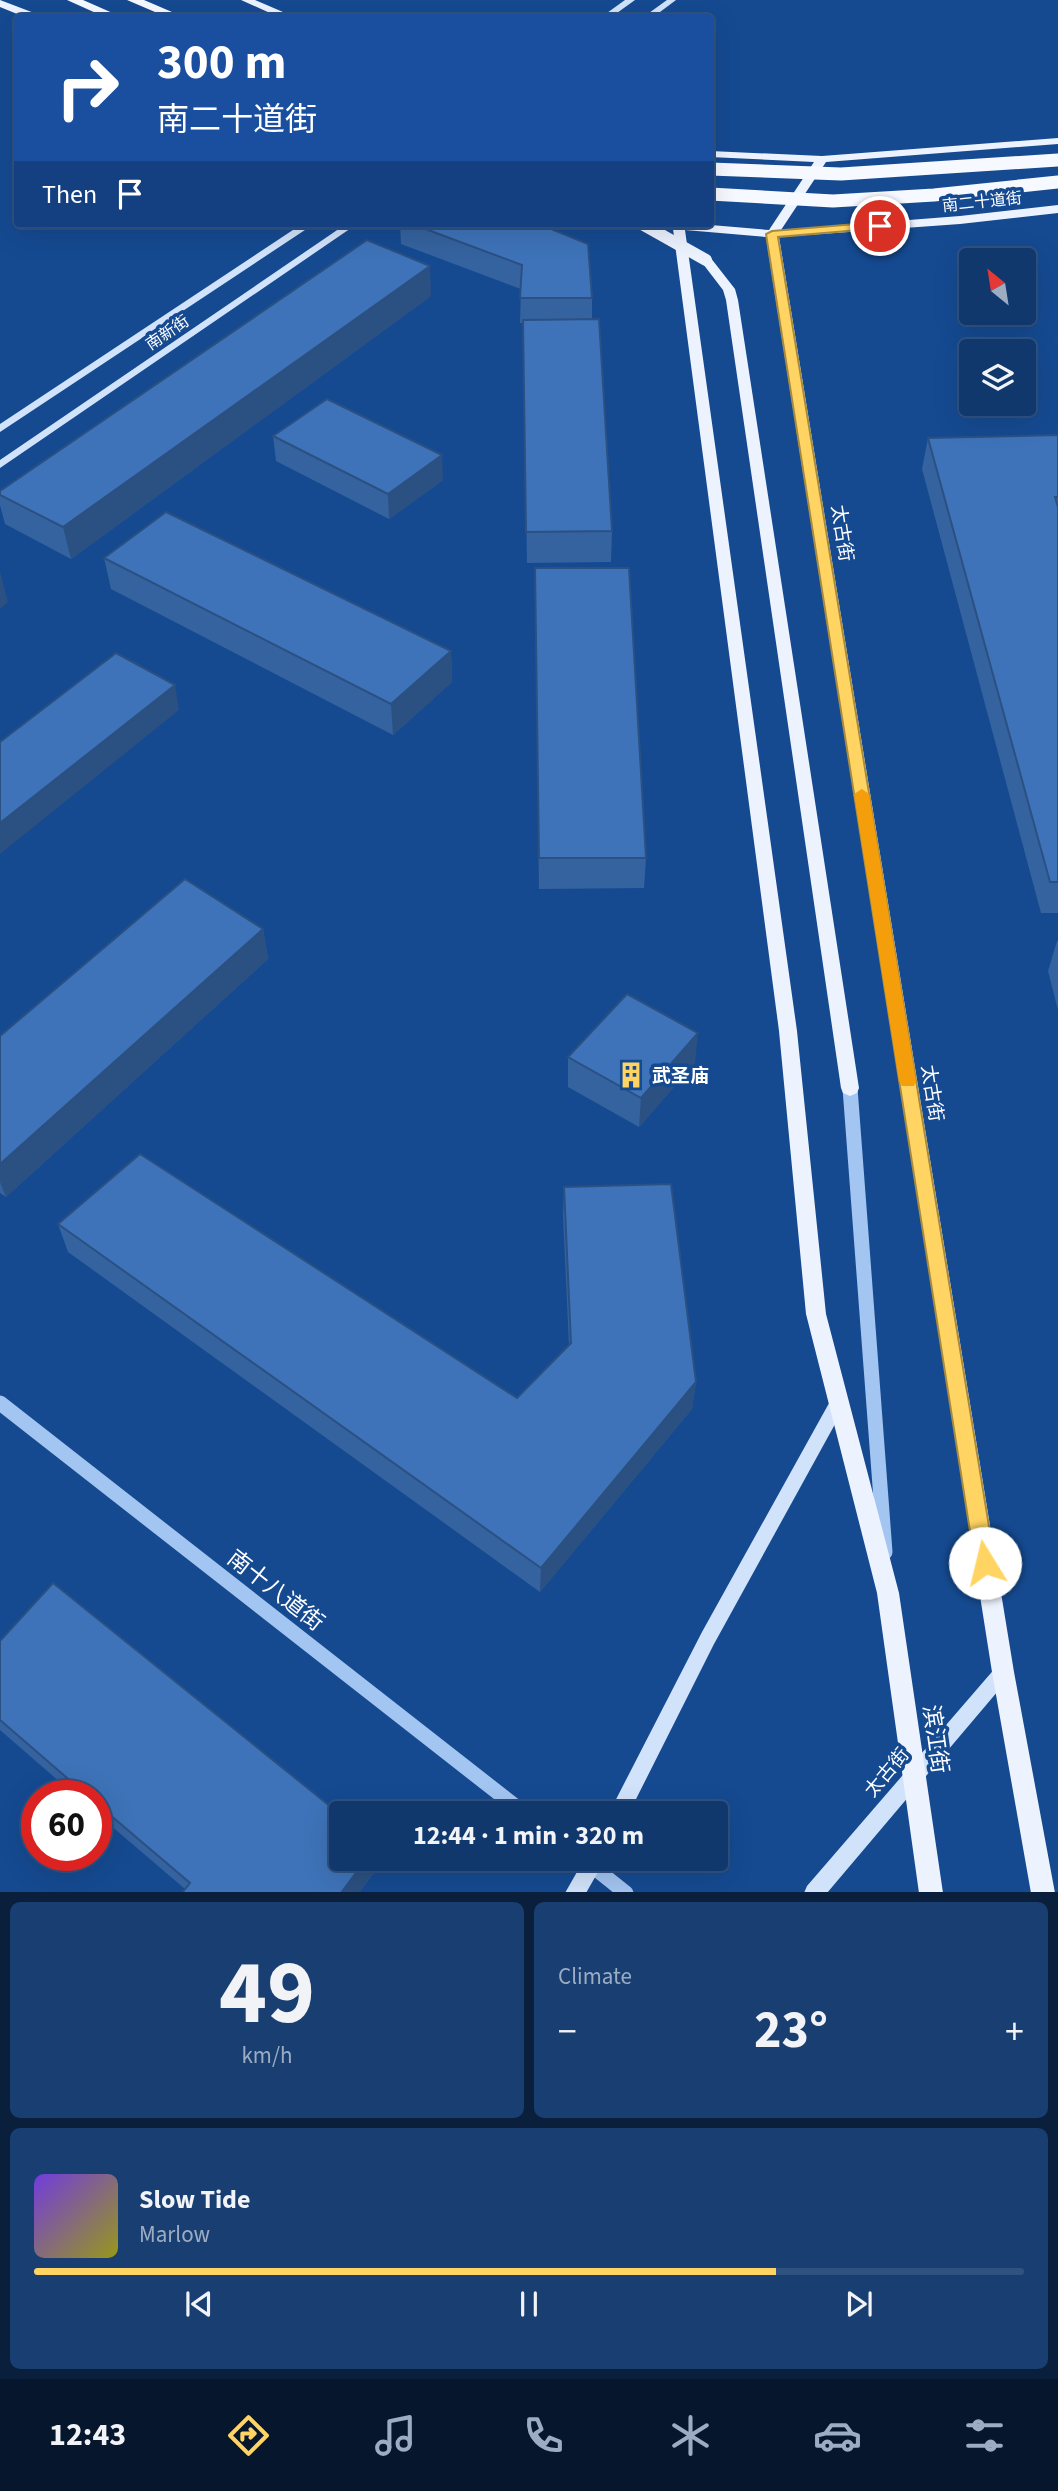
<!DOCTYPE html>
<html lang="en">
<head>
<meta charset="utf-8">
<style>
  body { margin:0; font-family:"Source Sans 3","Noto Sans SC",sans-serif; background:#193f72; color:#f1f3f6; height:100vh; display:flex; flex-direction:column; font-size:26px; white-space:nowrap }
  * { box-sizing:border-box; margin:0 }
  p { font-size:23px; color:#9cacc2 }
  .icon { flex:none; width:38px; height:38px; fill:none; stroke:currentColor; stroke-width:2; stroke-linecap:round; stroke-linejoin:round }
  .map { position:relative; height:1892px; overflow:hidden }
  .drawer { display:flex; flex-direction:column; gap:10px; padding:10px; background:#091f3c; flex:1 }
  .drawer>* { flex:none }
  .top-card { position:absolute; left:14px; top:14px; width:700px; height:214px; border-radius:7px; box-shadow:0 7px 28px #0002,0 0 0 2px #305280; background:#1a4fa0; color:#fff; overflow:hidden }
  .needle { width:46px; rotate:330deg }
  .controls { position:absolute; left:959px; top:248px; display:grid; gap:14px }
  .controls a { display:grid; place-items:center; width:77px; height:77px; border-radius:7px; background:#10386d; box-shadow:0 7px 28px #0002,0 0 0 2px #305280; font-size:35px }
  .speed { position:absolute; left:21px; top:1780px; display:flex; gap:14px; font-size:35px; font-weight:700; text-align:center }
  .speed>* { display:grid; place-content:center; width:91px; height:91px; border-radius:50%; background:#10386d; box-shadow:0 7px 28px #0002,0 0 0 2px #305280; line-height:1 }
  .speed .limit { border:10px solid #d22; background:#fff; color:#111 }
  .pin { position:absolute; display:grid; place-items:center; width:60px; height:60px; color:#fff; margin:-30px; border:4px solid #fff; border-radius:50%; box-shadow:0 2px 7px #0007 }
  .me { position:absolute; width:77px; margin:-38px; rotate:351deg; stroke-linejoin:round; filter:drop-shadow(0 0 5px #0008) }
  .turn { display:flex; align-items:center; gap:24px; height:147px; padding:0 28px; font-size:32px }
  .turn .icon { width:91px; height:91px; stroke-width:2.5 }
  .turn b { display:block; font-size:49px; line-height:60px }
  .then { display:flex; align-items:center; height:66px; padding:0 28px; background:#0003; gap:14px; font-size:26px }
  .big { font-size:52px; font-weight:700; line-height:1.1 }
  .drawer .card { flex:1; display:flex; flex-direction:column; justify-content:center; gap:10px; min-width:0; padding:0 24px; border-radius:10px; background:#193f72 }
  .drawer .dial { align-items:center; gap:0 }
  .dial b { font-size:91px; line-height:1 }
  .song { display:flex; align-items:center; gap:21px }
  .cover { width:84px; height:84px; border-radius:10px; background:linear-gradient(135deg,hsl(260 70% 55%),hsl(60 70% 35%)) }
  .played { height:7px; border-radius:4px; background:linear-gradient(90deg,#ffd462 75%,#305280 75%) }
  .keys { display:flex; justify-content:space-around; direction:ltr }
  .heat { display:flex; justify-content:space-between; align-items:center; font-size:38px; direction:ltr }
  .drawer .tiles { flex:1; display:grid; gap:10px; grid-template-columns:1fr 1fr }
  .card:last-child { grid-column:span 2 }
  .trip { position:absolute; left:329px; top:1801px; width:399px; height:70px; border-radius:7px; background:#10386d; box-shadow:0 7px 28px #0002,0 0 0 2px #305280; font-weight:700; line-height:70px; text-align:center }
  .menu { display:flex; height:112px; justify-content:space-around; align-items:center; background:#06162c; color:#9cacc2 }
  .menu .icon { width:49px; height:49px }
  .menu .selected { color:#ffd462 }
  .menu b { font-size:32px; color:#f1f3f6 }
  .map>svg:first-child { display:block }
</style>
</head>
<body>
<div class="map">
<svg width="1058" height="1893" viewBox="0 0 1058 1893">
  <rect width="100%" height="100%" fill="#154a91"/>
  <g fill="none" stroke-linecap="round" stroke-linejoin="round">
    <path stroke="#a3c5f1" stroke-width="15" d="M 850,1088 L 885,1552
      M 0,1403 L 524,1813
      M 582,1858 L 626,1893"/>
    <path fill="#d1e3fb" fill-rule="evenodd" d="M 625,0 L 635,0 L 610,18 L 600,18 Z
      M 667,0 L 676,0 L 652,18 L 642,18 Z
      M 302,224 L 314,224 L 0,432 L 0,424 Z
      M 346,224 L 357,224 L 0,468 L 0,460 Z
      M 839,1393 L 845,1396 L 847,1401 L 845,1406 L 714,1644 L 629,1813 L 609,1813 L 702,1632 L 833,1396 Z
      M 1003,1663 L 1009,1666 L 1012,1672 L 1009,1678 L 827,1893 L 804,1893 L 807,1886 L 997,1666 Z
      M 585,1858 L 606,1858 L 586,1893 L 565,1893 Z"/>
    <path fill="#ecf3ff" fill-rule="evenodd" d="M 0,0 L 42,16 L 43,18 L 27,18 L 0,7 Z
      M 241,0 L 255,0 L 297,18 L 281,18 Z
      M 1058,138 L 1058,144 L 826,162 L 781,230 L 960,216 L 1058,205 L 1058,213 L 960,224 L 779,237 L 1014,1672 L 1055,1893 L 1031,1893 L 992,1672 L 766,237 L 685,230 L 797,1031 L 826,1314 L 899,1593 L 943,1893 L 919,1893 L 877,1593 L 806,1314 L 779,1031 L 673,229 L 657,228 L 651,224 L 699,224 L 769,230 L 814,162 L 710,157 L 710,151 L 822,156 Z
      M 706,256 L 710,257 L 735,289 L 738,300 L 859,1088 L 857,1093 L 850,1096 L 843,1093 L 841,1088 L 726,300 L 723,290 L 700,260 Z"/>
    <path fill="#f6f9ff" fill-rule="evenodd" d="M 67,0 L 83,0 L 124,18 L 107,18 Z
      M 127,0 L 144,0 L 186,18 L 169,18 Z"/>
    <path stroke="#ecf3ff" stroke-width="12" d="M 642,224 L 706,260"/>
    <path stroke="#f6f9ff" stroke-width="13" d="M 710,169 L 841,174 L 1058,160
      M 710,194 L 833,201 L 934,195 L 1058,182"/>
  </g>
  <path fill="#35639f" d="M 400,224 L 539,224 L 592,298 L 592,319 L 612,531 L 611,562 L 527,563 L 523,323 L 520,323 L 521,289 L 401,244 Z
    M 431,296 L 71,559 L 5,524 L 0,505 L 0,491 Z
    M 1058,435 L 1058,913 L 1041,913 L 922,469 L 928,438 Z
    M 273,436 L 443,480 L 389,519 L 276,461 Z
    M 104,558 L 451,651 L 452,682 L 393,735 L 111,589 Z
    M 535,599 L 646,858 L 644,888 L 539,889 Z
    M 263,929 L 268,959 L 6,1197 L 0,1193 L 0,1036 Z
    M 1057,941 L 1058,941 L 1058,1010 L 1048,971 Z
    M 568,1057 L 695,1063 L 639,1127 L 568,1087 Z
    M 564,1187 L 696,1382 L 692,1409 L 540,1592 L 68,1252 L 58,1224 L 517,1398 L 569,1345 L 563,1216 Z
    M 0,1641 L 381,1863 L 359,1893 L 182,1893 L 185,1889 L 96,1813 L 96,1796 L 76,1796 L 0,1730 Z"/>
  <path fill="#2b5082" d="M 430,266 L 431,296 L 71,559 L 63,527 Z
    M 442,455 L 443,480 L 389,519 L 388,494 Z
    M 0,571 L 8,602 L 0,609 Z
    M 451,651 L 452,682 L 393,735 L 391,704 Z
    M 175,685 L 179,710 L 0,854 L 0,823 Z
    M 263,929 L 268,959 L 6,1197 L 0,1182 L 0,1164 Z
    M 698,1033 L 695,1063 L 639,1127 L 641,1098 Z
    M 696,1382 L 692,1409 L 540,1592 L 541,1568 Z
    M 367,1858 L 380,1858 L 381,1863 L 359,1893 L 341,1893 Z"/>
  <path fill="#3e73b9" stroke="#2b5082" stroke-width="2" d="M 412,224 L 539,224 L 588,244 L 592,298 L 520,298 L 522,265 Z
    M 367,240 L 430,266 L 63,527 L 0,495 L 0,491 Z
    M 599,319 L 612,531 L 526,532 L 523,320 Z
    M 327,399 L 442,455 L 388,494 L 273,436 Z
    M 1058,435 L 1058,497 L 1055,497 L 1058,507 L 1058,882 L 1050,882 L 928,438 Z
    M 166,512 L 451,651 L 391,704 L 104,558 Z
    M 535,568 L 629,568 L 646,858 L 539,858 Z
    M 116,653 L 175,685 L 0,823 L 0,742 Z
    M 185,879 L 263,929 L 0,1164 L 0,1036 Z
    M 627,994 L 698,1033 L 641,1098 L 568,1057 Z
    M 140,1154 L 517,1398 L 571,1343 L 564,1187 L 671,1184 L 696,1382 L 541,1568 L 58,1224 Z
    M 53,1583 L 341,1815 L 341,1858 L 367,1858 L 341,1893 L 182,1893 L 190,1883 L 96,1803 L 96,1796 L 88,1796 L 0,1720 L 0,1641 Z"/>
  <path fill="#ffd462" stroke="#a68a40" stroke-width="2" d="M 880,222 L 885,226 L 883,228 L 778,237 L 995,1563 L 992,1570 L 985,1573 L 978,1570 L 975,1563 L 766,234 L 772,231 Z"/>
  <path fill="#f59e0b" d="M 862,789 L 869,794 L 916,1081 L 914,1086 L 902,1086 L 899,1081 L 854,794 Z"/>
  <defs>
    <g id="building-bare" transform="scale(2.1)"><path d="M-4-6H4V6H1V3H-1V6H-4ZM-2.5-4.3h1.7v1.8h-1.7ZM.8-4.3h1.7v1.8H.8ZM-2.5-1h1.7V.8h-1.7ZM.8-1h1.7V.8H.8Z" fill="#ffd462" stroke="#154a91" stroke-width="2.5" paint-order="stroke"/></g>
  </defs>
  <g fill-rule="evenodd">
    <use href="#building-bare" x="631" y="1075"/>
  </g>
  <g text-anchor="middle" stroke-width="7" stroke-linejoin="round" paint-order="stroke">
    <g font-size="16" fill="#fff" stroke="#154a91">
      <text transform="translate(982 201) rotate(-6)" y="6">南二十道街</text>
      <text transform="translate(167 332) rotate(-34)" y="6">南新街</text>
    </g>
    <g font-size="19" fill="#fff" stroke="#154a91">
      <text transform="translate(843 533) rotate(81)" y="7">太古街</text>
      <text transform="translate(933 1093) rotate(81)" y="7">太古街</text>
      <text transform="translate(886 1772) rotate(-50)" y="7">太古街</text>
    </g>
    <g font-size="19" font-weight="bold" fill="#fff" stroke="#154a91" text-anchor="start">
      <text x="652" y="1082">武圣庙</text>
    </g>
    <g font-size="23" fill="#fff" stroke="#154a91">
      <text transform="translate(276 1590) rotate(38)" y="8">南十八道街</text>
      <text transform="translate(936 1739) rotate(82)" y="8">滨江街</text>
    </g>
  </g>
</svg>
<div class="controls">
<a><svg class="needle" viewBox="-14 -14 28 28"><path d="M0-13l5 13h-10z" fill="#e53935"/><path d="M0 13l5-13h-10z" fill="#9cacc2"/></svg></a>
<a><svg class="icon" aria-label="layers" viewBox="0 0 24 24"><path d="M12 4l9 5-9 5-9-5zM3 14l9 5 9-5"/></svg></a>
</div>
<div class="speed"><div class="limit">60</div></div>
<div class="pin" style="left:880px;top:226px;background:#d93025"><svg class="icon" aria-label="arrive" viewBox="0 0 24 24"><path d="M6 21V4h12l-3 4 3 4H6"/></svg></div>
<svg class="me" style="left:985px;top:1563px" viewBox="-20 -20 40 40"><circle r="19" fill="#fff"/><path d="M0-13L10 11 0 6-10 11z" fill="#ffd462"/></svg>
<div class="trip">12:44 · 1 min · 320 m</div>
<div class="top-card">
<div class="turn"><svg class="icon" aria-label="right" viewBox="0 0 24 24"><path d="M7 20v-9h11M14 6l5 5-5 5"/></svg><div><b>300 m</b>南二十道街</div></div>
<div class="then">Then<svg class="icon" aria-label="arrive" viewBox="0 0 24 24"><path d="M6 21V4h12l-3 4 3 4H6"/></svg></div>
</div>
</div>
<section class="drawer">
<div class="tiles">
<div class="card dial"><b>49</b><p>km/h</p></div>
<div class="card"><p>Climate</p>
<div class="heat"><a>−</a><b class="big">23°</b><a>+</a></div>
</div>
<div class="card">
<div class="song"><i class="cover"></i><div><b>Slow Tide</b><p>Marlow</p></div></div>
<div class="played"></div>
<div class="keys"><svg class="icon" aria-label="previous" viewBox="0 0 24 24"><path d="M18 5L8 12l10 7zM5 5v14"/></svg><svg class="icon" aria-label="pause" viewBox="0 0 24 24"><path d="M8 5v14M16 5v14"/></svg><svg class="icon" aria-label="next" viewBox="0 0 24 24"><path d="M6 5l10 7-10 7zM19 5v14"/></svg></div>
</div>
</div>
</section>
<nav class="menu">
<b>12:43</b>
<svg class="icon selected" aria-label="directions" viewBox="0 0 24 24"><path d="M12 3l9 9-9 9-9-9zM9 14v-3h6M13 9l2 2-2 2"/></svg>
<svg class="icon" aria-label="music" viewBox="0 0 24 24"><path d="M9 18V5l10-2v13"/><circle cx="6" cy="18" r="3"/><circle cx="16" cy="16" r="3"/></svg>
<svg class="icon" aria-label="phone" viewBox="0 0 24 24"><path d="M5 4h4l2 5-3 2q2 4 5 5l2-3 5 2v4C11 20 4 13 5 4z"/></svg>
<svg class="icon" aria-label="climate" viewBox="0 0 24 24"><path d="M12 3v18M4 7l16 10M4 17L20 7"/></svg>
<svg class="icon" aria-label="car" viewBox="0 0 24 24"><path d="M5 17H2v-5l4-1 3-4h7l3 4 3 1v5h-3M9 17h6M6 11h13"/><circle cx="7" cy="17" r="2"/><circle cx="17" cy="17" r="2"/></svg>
<svg class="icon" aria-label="filters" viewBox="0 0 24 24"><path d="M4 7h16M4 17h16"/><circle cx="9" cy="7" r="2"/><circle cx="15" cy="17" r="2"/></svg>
</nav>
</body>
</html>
